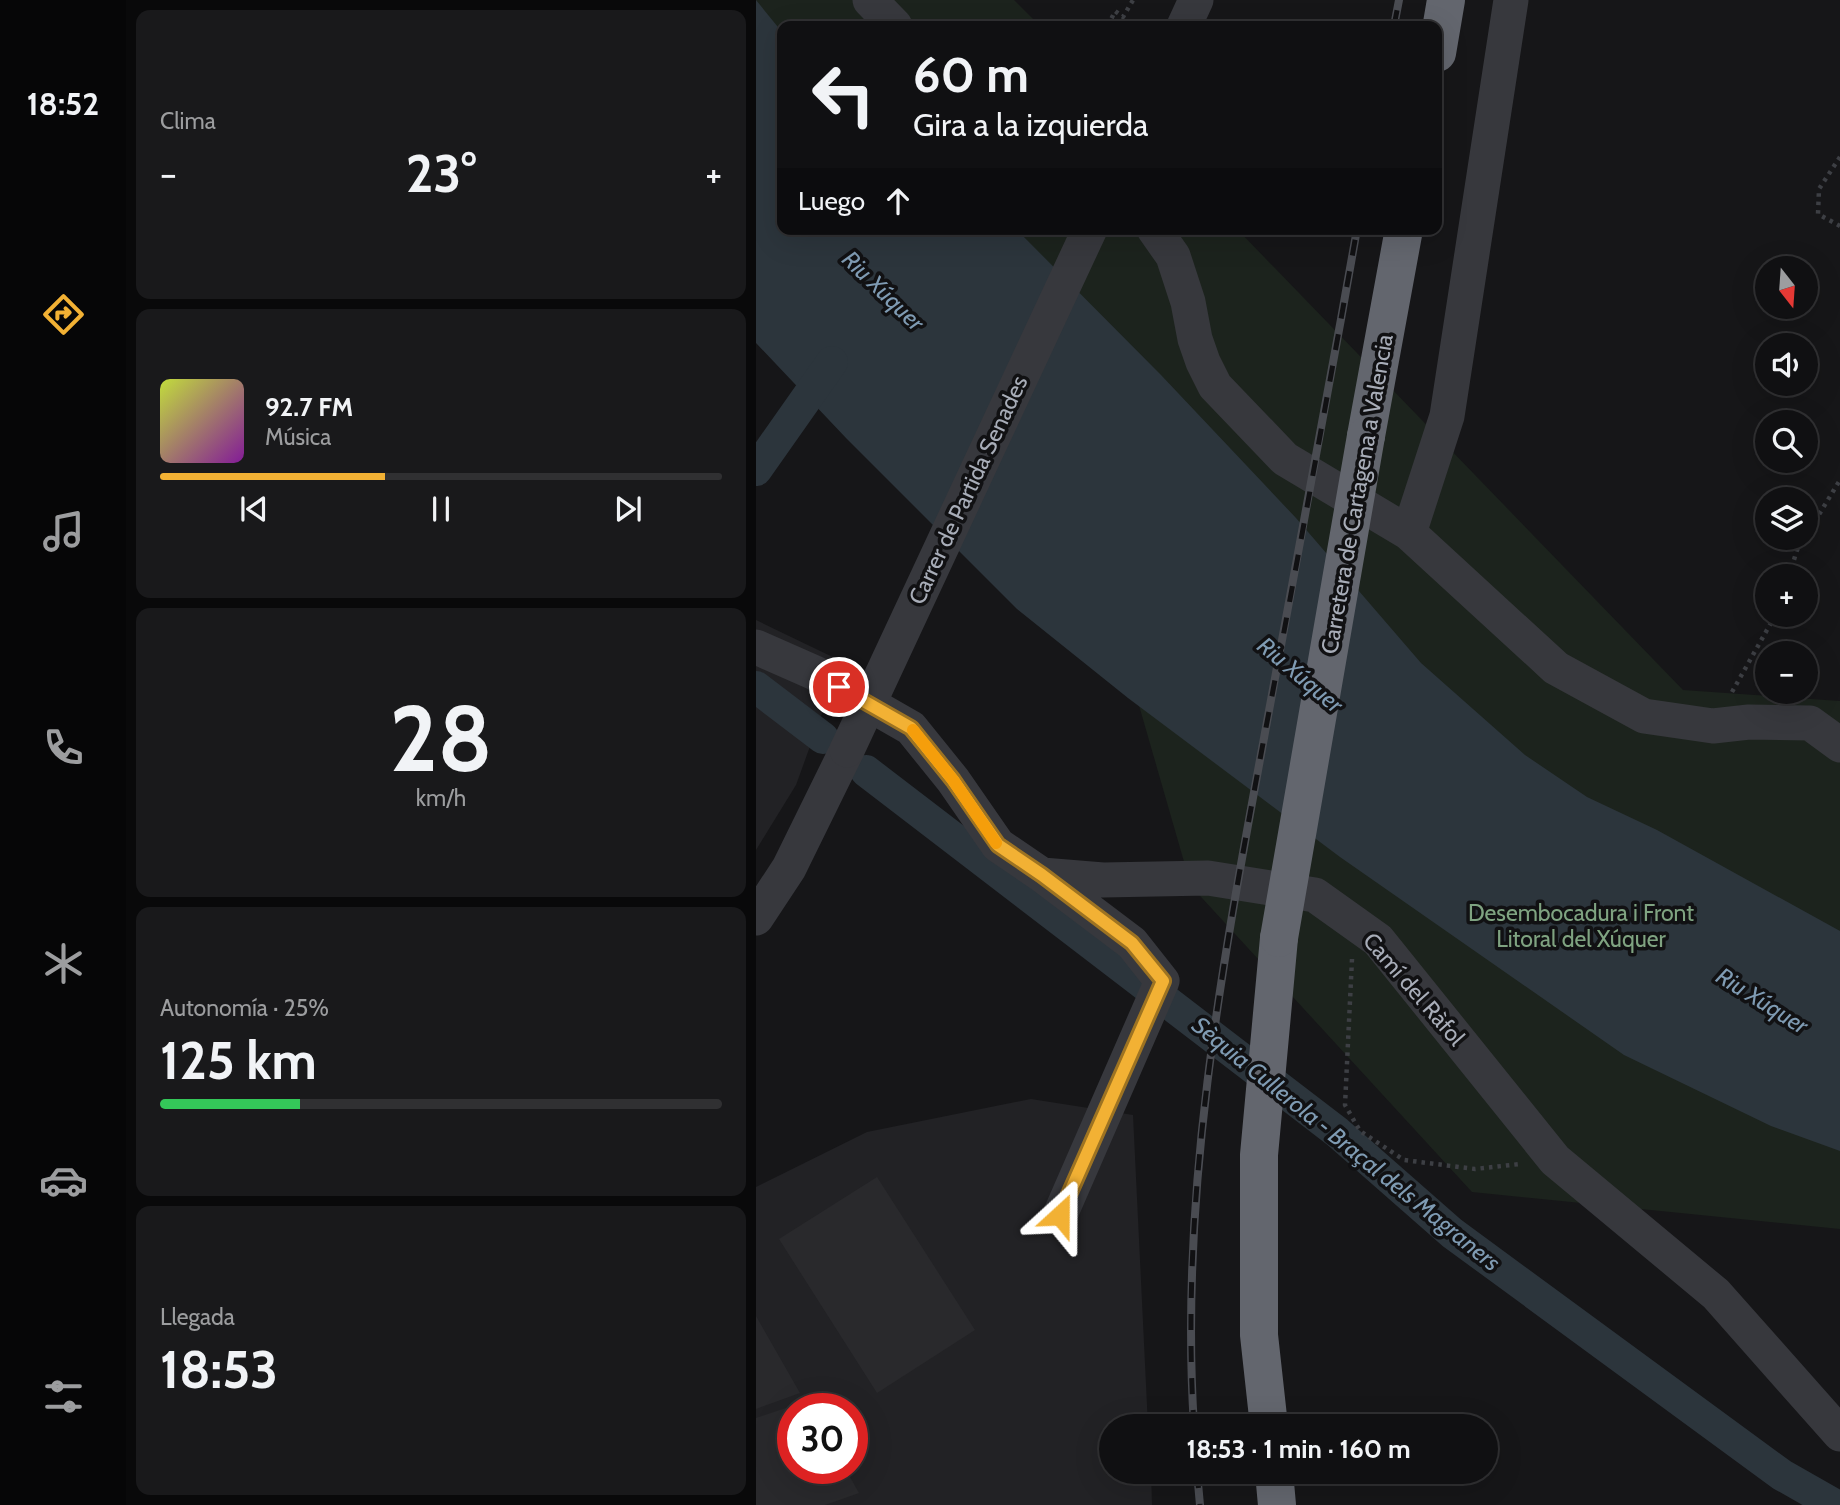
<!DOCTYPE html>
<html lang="es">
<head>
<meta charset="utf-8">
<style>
  body { margin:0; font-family:Cabin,sans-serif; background:#19191b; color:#f1f3f6; height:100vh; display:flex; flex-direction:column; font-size:26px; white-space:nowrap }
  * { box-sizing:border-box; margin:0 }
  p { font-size:23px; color:#9c9d9f }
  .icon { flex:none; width:38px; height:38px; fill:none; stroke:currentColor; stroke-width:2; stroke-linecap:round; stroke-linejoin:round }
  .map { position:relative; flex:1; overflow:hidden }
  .sheet { display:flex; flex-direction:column; gap:10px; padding:10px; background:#09090a; width:630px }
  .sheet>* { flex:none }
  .hud { position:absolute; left:21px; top:21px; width:665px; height:214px; border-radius:14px; box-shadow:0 7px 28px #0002,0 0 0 2px #303032; background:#101012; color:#f1f3f6; overflow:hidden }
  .needle { width:46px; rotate:163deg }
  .controls { position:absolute; left:999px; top:256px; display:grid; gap:14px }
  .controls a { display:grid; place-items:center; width:63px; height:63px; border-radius:50%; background:#101012; box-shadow:0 7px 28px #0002,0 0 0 2px #303032; font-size:35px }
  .speed { position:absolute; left:21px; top:1393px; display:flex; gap:14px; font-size:35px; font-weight:700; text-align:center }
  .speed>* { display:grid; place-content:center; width:91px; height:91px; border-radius:50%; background:#101012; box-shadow:0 7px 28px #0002,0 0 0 2px #303032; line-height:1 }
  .speed .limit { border:10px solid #d22; background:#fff; color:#111 }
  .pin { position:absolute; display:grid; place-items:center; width:60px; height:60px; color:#fff; margin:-30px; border:4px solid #fff; border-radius:50%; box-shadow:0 2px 7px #0007 }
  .me { position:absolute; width:77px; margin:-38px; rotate:24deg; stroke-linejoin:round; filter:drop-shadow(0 0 5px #0008) }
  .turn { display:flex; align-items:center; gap:24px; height:147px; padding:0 21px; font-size:32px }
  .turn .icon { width:91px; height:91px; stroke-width:2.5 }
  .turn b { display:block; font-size:49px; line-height:60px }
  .then { display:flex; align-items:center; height:66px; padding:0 21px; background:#0003; gap:14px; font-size:26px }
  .big { font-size:52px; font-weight:700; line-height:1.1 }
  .sheet .tile { flex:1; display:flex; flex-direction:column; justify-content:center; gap:10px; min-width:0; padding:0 24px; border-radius:14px; background:#19191b }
  .sheet .dial { align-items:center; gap:0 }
  .dial b { font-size:91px; line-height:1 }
  .song { display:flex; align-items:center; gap:21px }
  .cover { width:84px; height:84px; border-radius:10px; background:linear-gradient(135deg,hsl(70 70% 55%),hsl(290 70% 35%)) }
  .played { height:7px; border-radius:4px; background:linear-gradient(90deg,#f2b134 40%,#303032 40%) }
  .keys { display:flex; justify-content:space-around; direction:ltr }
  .heat { display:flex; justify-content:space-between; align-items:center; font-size:38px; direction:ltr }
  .charge { height:10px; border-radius:5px; background:linear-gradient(90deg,#34c759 25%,#303032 0) }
  .trip { position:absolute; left:343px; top:1414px; width:399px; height:70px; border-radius:35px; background:#101012; box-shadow:0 7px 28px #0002,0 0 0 2px #303032; font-weight:700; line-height:70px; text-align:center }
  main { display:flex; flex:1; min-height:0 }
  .tabs { display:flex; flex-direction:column; width:126px; justify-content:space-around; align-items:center; background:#060607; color:#9c9d9f }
  .tabs .icon { width:49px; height:49px }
  .tabs .selected { color:#f2b134 }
  .tabs b { font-size:32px; color:#f1f3f6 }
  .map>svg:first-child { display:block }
</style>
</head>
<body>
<main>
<nav class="tabs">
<b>18:52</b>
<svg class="icon selected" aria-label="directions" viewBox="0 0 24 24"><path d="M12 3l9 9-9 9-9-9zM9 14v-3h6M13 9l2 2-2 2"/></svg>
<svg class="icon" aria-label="music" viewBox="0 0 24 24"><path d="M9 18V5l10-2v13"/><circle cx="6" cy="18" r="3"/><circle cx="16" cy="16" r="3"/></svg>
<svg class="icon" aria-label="phone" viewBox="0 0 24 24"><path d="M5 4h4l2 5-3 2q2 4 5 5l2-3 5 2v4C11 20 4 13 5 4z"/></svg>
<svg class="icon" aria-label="climate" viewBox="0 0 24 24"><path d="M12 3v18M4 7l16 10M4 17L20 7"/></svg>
<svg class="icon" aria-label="car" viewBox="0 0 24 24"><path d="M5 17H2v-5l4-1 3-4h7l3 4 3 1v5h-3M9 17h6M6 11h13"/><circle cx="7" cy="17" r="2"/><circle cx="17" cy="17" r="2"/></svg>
<svg class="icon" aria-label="filters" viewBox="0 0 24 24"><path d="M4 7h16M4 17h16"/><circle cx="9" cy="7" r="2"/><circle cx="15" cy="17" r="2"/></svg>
</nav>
<section class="sheet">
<div class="tile"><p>Clima</p>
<div class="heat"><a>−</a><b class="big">23°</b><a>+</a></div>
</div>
<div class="tile">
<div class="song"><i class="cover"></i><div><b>92.7 FM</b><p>Música</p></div></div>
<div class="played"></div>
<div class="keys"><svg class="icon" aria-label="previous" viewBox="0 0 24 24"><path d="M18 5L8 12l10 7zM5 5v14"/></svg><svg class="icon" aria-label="pause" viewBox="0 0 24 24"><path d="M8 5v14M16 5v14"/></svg><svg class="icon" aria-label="next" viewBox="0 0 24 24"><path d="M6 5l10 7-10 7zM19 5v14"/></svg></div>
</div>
<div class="tile dial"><b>28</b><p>km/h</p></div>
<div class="tile"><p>Autonomía · 25%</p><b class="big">125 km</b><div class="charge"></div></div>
<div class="tile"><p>Llegada</p><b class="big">18:53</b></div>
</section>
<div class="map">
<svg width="1084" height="1505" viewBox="0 0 1084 1505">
  <rect width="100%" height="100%" fill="#161618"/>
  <path fill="#222225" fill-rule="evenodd" d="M 0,620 L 85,661 L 40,785 L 0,850 Z
    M 275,1099 L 377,1115 L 392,1426 L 355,1426 L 355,1472 L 395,1472 L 396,1505 L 0,1505 L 0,1187 L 111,1132 ZM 37,1409 L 96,1409 L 96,1468 L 37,1468 Z"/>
  <path fill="#1c231d" d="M 0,0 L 258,0 L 284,26 L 26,26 L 26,229 L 481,229 L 927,690 L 1084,701 L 1084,1229 L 716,1192 L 435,886 L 378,688 L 0,300 Z"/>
  <path fill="#2c353c" d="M 0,0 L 26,32 L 26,229 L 260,229 L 405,375 L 540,518 L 665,663 L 769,755 L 831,797 L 901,830 L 1084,931 L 1084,1151 L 1015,1126 L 868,1055 L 584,857 L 372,698 L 261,609 L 90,438 L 0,343 Z"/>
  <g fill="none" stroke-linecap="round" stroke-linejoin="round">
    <path stroke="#2c353c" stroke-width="32" d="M 0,470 L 76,362
      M 0,687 L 67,738
      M 110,771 L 581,1132 L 696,1233 L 1026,1475 L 1079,1505"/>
  </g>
  <path fill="#29292c" d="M 121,1177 L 219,1330 L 121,1393 L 23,1239 Z
    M 0,1316 L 44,1393 L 0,1409 Z
    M 51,1401 L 55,1409 L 37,1409 L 37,1468 L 89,1468 L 103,1493 L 69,1505 L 0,1505 L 0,1418 Z"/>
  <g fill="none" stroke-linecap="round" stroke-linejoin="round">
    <path stroke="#3d3f44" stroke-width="4.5" stroke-dasharray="3.5 5" stroke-linecap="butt" d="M 352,26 L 359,11 L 367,17 L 377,0
      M 1084,157 L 1063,189 L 1062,214 L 1084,226
      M 1050,536 L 1084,480
      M 1033,576 L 1041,550 L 1049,537
      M 976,692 L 1020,614
      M 596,959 L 589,1105 L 604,1131 L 648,1160 L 719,1169 L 764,1164"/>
    <path stroke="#37383d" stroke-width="35" d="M 114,0 L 139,26
      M 428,26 L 440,0
      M 398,229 L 417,256 L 432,302 L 439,339 L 447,362 L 459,386 L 529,459 L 653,533 L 800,668 L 888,716 L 957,726 L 993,722 L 1054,723 L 1084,745
      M 653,533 L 691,416 L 755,0
      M 0,647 L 59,673 L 155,728 L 197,780 L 242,845 L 286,875 L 347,880 L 452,878 L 559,895 L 622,940 L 799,1160 L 960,1294 L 1084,1434
      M 286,875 L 376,943 L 406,981 L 304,1215
      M 0,918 L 33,868 L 91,750"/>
    <path stroke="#63666e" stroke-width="38" d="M 681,53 L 690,0
      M 610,436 L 648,229
      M 513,1426 L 503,1335 L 503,1155 L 523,938
      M 518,1472 L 521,1505"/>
    <g stroke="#4a4c52" stroke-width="8">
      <path id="rail" d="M 638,26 L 643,0
        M 438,1426 C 423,1195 466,965 508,738 C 540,569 571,399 601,229
        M 441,1472 L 444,1505"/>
    </g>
    <use href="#rail" stroke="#111113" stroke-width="5" stroke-dasharray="16" stroke-linecap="butt"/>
    <path stroke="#37383d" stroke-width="35" d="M 91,750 L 334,229"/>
    <path stroke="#63666e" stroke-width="38" d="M 523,938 L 610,436"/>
  </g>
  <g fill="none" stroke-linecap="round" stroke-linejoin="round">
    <g stroke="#9d7322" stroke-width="18">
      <path id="route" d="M 83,687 L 155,728 L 197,780 L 242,845 L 286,875 L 376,943 L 407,981 L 304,1215"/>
    </g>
    <use href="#route" stroke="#f2b134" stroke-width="12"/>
    <path stroke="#f59e0b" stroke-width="12" d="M 157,730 L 197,780 L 240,843"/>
  </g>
  <g text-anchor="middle" stroke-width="7" stroke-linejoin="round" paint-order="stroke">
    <g font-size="23" fill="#a8adb8" stroke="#111113">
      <text transform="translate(212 490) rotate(-65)" y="8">Carrer de Partida Senades</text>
      <text transform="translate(601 494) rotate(-80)" y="8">Carretera de Cartagena a Valencia</text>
      <text transform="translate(658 989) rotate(49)" y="8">Camí del Ràfol</text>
    </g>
    <g font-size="23" fill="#7fa381" stroke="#111113">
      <text x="825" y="921">Desembocadura i Front<tspan x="825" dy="26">Litoral del Xúquer</tspan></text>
    </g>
    <g font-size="24" font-style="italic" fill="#7f9bb3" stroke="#111113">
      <text transform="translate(127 291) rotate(44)" y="8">Riu Xúquer</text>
      <text transform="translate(544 675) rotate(40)" y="8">Riu Xúquer</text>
      <text transform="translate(1006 1001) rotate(32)" y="8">Riu Xúquer</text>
      <text transform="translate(590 1144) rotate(39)" y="8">Sèquia Cullerola - Braçal dels Magraners</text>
    </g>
  </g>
</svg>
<div class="controls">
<a><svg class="needle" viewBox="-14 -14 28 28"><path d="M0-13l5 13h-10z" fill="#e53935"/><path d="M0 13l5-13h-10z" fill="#9c9d9f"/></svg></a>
<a><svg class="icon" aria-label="sound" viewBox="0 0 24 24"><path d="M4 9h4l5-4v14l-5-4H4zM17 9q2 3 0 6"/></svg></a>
<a><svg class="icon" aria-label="search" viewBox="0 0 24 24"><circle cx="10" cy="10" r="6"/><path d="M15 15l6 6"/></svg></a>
<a><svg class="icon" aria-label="layers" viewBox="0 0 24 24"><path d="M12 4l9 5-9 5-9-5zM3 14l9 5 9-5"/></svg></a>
<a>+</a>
<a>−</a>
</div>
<div class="speed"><div class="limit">30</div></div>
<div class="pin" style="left:83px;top:687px;background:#d93025"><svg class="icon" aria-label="arrive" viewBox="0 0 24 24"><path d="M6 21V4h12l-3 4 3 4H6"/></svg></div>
<svg class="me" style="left:304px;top:1215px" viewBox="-20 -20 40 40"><path d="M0-17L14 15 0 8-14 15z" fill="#f2b134" stroke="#fff" stroke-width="4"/></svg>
<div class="trip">18:53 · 1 min · 160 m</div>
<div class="hud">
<div class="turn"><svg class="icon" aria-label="left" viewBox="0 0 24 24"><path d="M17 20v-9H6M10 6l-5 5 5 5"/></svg><div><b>60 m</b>Gira a la izquierda</div></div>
<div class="then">Luego<svg class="icon" aria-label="ahead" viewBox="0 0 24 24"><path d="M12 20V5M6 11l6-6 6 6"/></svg></div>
</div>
</div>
</main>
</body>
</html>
